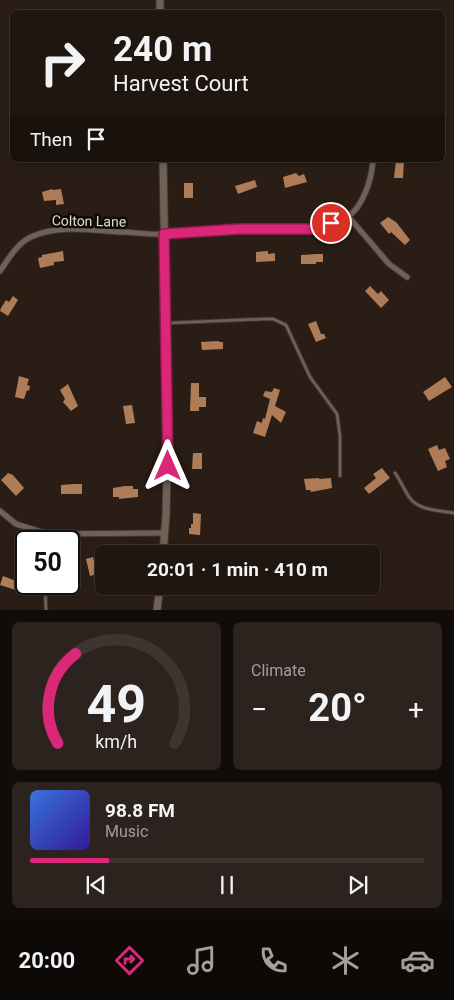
<!DOCTYPE html>
<html lang="en">
<head>
<meta charset="utf-8">
<style>
  body { margin:0; font-family:Roboto,sans-serif; background:#2d231e; color:#f1f3f6; height:100vh; display:flex; flex-direction:column; font-size:19px; white-space:nowrap }
  * { box-sizing:border-box; margin:0 }
  p { font-size:16px; color:#a29f9f }
  .icon { flex:none; width:28px; height:28px; fill:none; stroke:currentColor; stroke-width:2; stroke-linecap:round; stroke-linejoin:round }
  .map { position:relative; height:610px; overflow:hidden }
  .drawer { display:flex; flex-direction:column; gap:12px; padding:12px; background:#120c09; flex:1 }
  .drawer>* { flex:none }
  .hud { position:absolute; left:10px; top:10px; width:435px; height:152px; border-radius:8px; box-shadow:0 1px 4px #0004,0 0 0 1px #3d3530; background:#201610; color:#f1f3f6; overflow:hidden }
  .speed { position:absolute; left:15px; top:530px; display:flex; gap:10px; font-size:25px; font-weight:700; text-align:center }
  .speed>* { display:grid; place-content:center; width:65px; height:65px; border-radius:50%; background:#201610; box-shadow:0 1px 4px #0004,0 0 0 1px #3d3530; line-height:1 }
  .speed .limit { border:2px solid #111; border-radius:8px; background:#fff; color:#111 }
  .pin { position:absolute; display:grid; place-items:center; width:42px; height:42px; color:#fff; margin:-21px; border:2px solid #fff; border-radius:50%; box-shadow:0 1px 5px #0007 }
  .me { position:absolute; width:55px; margin:-28px; rotate:0deg; stroke-linejoin:round; filter:drop-shadow(0 0 4px #0008) }
  .turn { display:flex; align-items:center; gap:18px; height:105px; padding:0 20px; font-size:22px }
  .turn .icon { width:65px; height:65px; stroke-width:2.5 }
  .turn b { display:block; font-size:35px; line-height:42px }
  .then { display:flex; align-items:center; height:48px; padding:0 20px; background:#0003; gap:10px; font-size:19px }
  .big { font-size:38px; font-weight:700; line-height:1.1 }
  .drawer .widget { flex:1; display:flex; flex-direction:column; justify-content:center; gap:8px; min-width:0; padding:0 18px; border-radius:8px; background:#2d231e }
  .drawer .dial { align-items:center; gap:0 }
  .dial svg { height:130px; overflow:visible; fill:none; stroke:#3d3530; stroke-width:7; stroke-linecap:round; text-anchor:middle }
  .dial text { fill:#f1f3f6; stroke:none }
  .song { display:flex; align-items:center; gap:15px }
  .cover { width:60px; height:60px; border-radius:8px; background:linear-gradient(135deg,hsl(220 70% 55%),hsl(250 70% 35%)) }
  .played { height:5px; border-radius:2px; background:linear-gradient(90deg,#db2777 20%,#3d3530 20%) }
  .keys { display:flex; justify-content:space-around; direction:ltr }
  .heat { display:flex; justify-content:space-between; align-items:center; font-size:28px; direction:ltr }
  .drawer .tiles { flex:1; display:grid; gap:12px; grid-template-columns:1fr 1fr }
  .widget:last-child { grid-column:span 2 }
  .trip { position:absolute; left:95px; top:545px; width:285px; height:50px; border-radius:8px; background:#201610; box-shadow:0 1px 4px #0004,0 0 0 1px #3d3530; font-weight:700; line-height:50px; text-align:center }
  .menu { display:flex; height:80px; justify-content:space-around; align-items:center; background:#0d0906; color:#a29f9f }
  .menu .icon { width:35px; height:35px }
  .menu .active { color:#db2777 }
  .menu b { font-size:22px; color:#f1f3f6 }
  .map>svg:first-child { display:block }
</style>
</head>
<body>
<div class="map">
<svg width="454" height="610" viewBox="0 0 454 610">
  <rect width="100%" height="100%" fill="#2a1d15"/>
  <path fill="#ae7d58" d="M 396,160 L 404,160 L 403,178 L 394,178 Z
    M 296,173 L 299,176 L 304,174 L 307,182 L 285,188 L 283,177 Z
    M 255,180 L 257,187 L 238,194 L 235,186 Z
    M 184,183 L 193,183 L 193,198 L 184,198 Z
    M 52,189 L 53,190 L 61,189 L 64,204 L 56,205 L 56,200 L 44,201 L 42,192 Z
    M 388,217 L 396,222 L 410,240 L 405,245 L 391,232 L 389,234 L 380,223 Z
    M 63,251 L 64,261 L 54,262 L 54,265 L 40,268 L 38,258 L 42,257 L 42,255 Z
    M 268,251 L 268,254 L 275,253 L 275,261 L 256,262 L 256,252 Z
    M 316,254 L 323,254 L 323,262 L 316,262 L 316,264 L 301,264 L 301,255 Z
    M 370,286 L 378,294 L 381,291 L 389,300 L 381,308 L 365,291 Z
    M 13,296 L 18,300 L 8,316 L 0,311 L 1,308 L 6,300 L 9,302 Z
    M 316,321 L 321,334 L 324,334 L 326,338 L 316,342 L 308,324 Z
    M 219,341 L 219,342 L 223,342 L 223,349 L 202,350 L 201,342 Z
    M 19,376 L 29,379 L 27,385 L 30,386 L 29,391 L 27,390 L 24,399 L 15,397 Z
    M 445,377 L 452,387 L 429,401 L 423,392 Z
    M 191,383 L 199,383 L 199,397 L 206,397 L 206,407 L 199,407 L 199,411 L 190,411 Z
    M 68,384 L 78,406 L 71,411 L 63,402 L 65,399 L 60,390 Z
    M 274,388 L 280,390 L 275,406 L 286,412 L 281,423 L 272,415 L 265,437 L 253,433 L 257,421 L 262,423 L 263,418 L 265,419 L 270,399 L 263,396 L 265,391 L 272,392 Z
    M 132,405 L 135,423 L 126,424 L 123,406 Z
    M 437,445 L 439,450 L 445,448 L 450,459 L 445,461 L 447,467 L 438,471 L 428,449 Z
    M 193,453 L 202,453 L 202,469 L 192,469 Z
    M 382,468 L 390,478 L 369,494 L 364,488 L 376,478 L 373,474 Z
    M 8,473 L 13,475 L 24,488 L 16,496 L 1,480 Z
    M 319,478 L 319,479 L 331,478 L 332,488 L 311,492 L 310,490 L 306,490 L 304,479 Z
    M 74,484 L 82,484 L 82,494 L 61,494 L 61,485 Z
    M 125,486 L 133,486 L 133,489 L 138,489 L 138,497 L 119,499 L 119,497 L 113,497 L 113,488 Z
    M 193,513 L 201,514 L 200,535 L 189,534 L 189,528 L 191,528 L 191,524 L 193,524 Z
    M 93,557 L 97,574 L 90,576 L 86,559 Z
    M 3,576 L 24,584 L 22,592 L 0,585 Z"/>
  <g fill="none" stroke-linecap="round" stroke-linejoin="round">
    <g stroke="#443a35" stroke-width="4.5">
      <path id="lane" d="M 168,323 L 263,319 L 273,319 L 286,325 L 310,377 L 337,414 L 340,436 L 340,476
        M 395,473 C 400,480 404,489 409,497 C 419,511 438,510 454,513
        M 39,541 L 39,533
        M 45,584 L 46,610"/>
    </g>
    <g stroke="#443a35" stroke-width="7">
      <path id="street" d="M 348,216 L 389,264 L 407,277
        M 0,271 C 9,258 18,242 33,236 C 60,224 95,231 124,232 C 138,233 152,235 166,234 C 191,233 217,230 242,229 C 277,229 314,234 347,217 C 363,208 372,178 373,160
        M 0,511 L 16,524 L 48,534 L 165,533"/>
    </g>
    <g stroke="#443a35" stroke-width="9">
      <path id="secondary" d="M 160,0 L 160,12
        M 163,160 L 168,434 L 166,515 L 163,554
        M 157,610 L 160,586"/>
    </g>
    <use href="#lane" stroke="#706157" stroke-width="2.5"/>
    <use href="#street" stroke="#706157" stroke-width="5"/>
    <use href="#secondary" stroke="#706157" stroke-width="7"/>
  </g>
  <g fill="none" stroke-linecap="round" stroke-linejoin="round">
    <g stroke="#8e194d" stroke-width="12">
      <path id="route" d="M 168,466 L 164,234 L 240,229 L 313,229 L 331,223"/>
    </g>
    <use href="#route" stroke="#db2777" stroke-width="9"/>
  </g>
  <g text-anchor="middle" stroke-width="5" stroke-linejoin="round" paint-order="stroke">
    <g font-size="14" fill="#e3dbd5" stroke="#0e0906">
      <text transform="translate(89 221) rotate(1)" y="5">Colton Lane</text>
    </g>
  </g>
</svg>
<div class="speed"><div class="limit">50</div></div>
<div class="pin" style="left:331px;top:223px;background:#d93025"><svg class="icon" aria-label="arrive" viewBox="0 0 24 24"><path d="M6 21V4h12l-3 4 3 4H6"/></svg></div>
<svg class="me" style="left:168px;top:466px" viewBox="-20 -20 40 40"><path d="M0-17L14 15 0 8-14 15z" fill="#db2777" stroke="#fff" stroke-width="4"/></svg>
<div class="trip">20:01 · 1 min · 410 m</div>
<div class="hud">
<div class="turn"><svg class="icon" aria-label="right" viewBox="0 0 24 24"><path d="M7 20v-9h11M14 6l5 5-5 5"/></svg><div><b>240 m</b>Harvest Court</div></div>
<div class="then">Then<svg class="icon" aria-label="arrive" viewBox="0 0 24 24"><path d="M6 21V4h12l-3 4 3 4H6"/></svg></div>
</div>
</div>
<section class="drawer">
<div class="tiles">
<div class="widget dial"><svg viewBox="0 0 100 80">
<path d="M14 69A42 42 0 1 1 86 69"/>
<path d="M14 69A42 42 0 0 1 25 14" stroke="#db2777"/>
<text x="50" y="56" font-size="32" font-weight="700">49</text>
<text x="50" y="72" font-size="11">km/h</text>
</svg></div>
<div class="widget"><p>Climate</p>
<div class="heat"><a>−</a><b class="big">20°</b><a>+</a></div>
</div>
<div class="widget">
<div class="song"><i class="cover"></i><div><b>98.8 FM</b><p>Music</p></div></div>
<div class="played"></div>
<div class="keys"><svg class="icon" aria-label="previous" viewBox="0 0 24 24"><path d="M18 5L8 12l10 7zM5 5v14"/></svg><svg class="icon" aria-label="pause" viewBox="0 0 24 24"><path d="M8 5v14M16 5v14"/></svg><svg class="icon" aria-label="next" viewBox="0 0 24 24"><path d="M6 5l10 7-10 7zM19 5v14"/></svg></div>
</div>
</div>
</section>
<nav class="menu">
<b>20:00</b>
<svg class="icon active" aria-label="directions" viewBox="0 0 24 24"><path d="M12 3l9 9-9 9-9-9zM9 14v-3h6M13 9l2 2-2 2"/></svg>
<svg class="icon" aria-label="music" viewBox="0 0 24 24"><path d="M9 18V5l10-2v13"/><circle cx="6" cy="18" r="3"/><circle cx="16" cy="16" r="3"/></svg>
<svg class="icon" aria-label="phone" viewBox="0 0 24 24"><path d="M5 4h4l2 5-3 2q2 4 5 5l2-3 5 2v4C11 20 4 13 5 4z"/></svg>
<svg class="icon" aria-label="climate" viewBox="0 0 24 24"><path d="M12 3v18M4 7l16 10M4 17L20 7"/></svg>
<svg class="icon" aria-label="car" viewBox="0 0 24 24"><path d="M5 17H2v-5l4-1 3-4h7l3 4 3 1v5h-3M9 17h6M6 11h13"/><circle cx="7" cy="17" r="2"/><circle cx="17" cy="17" r="2"/></svg>
</nav>
</body>
</html>
